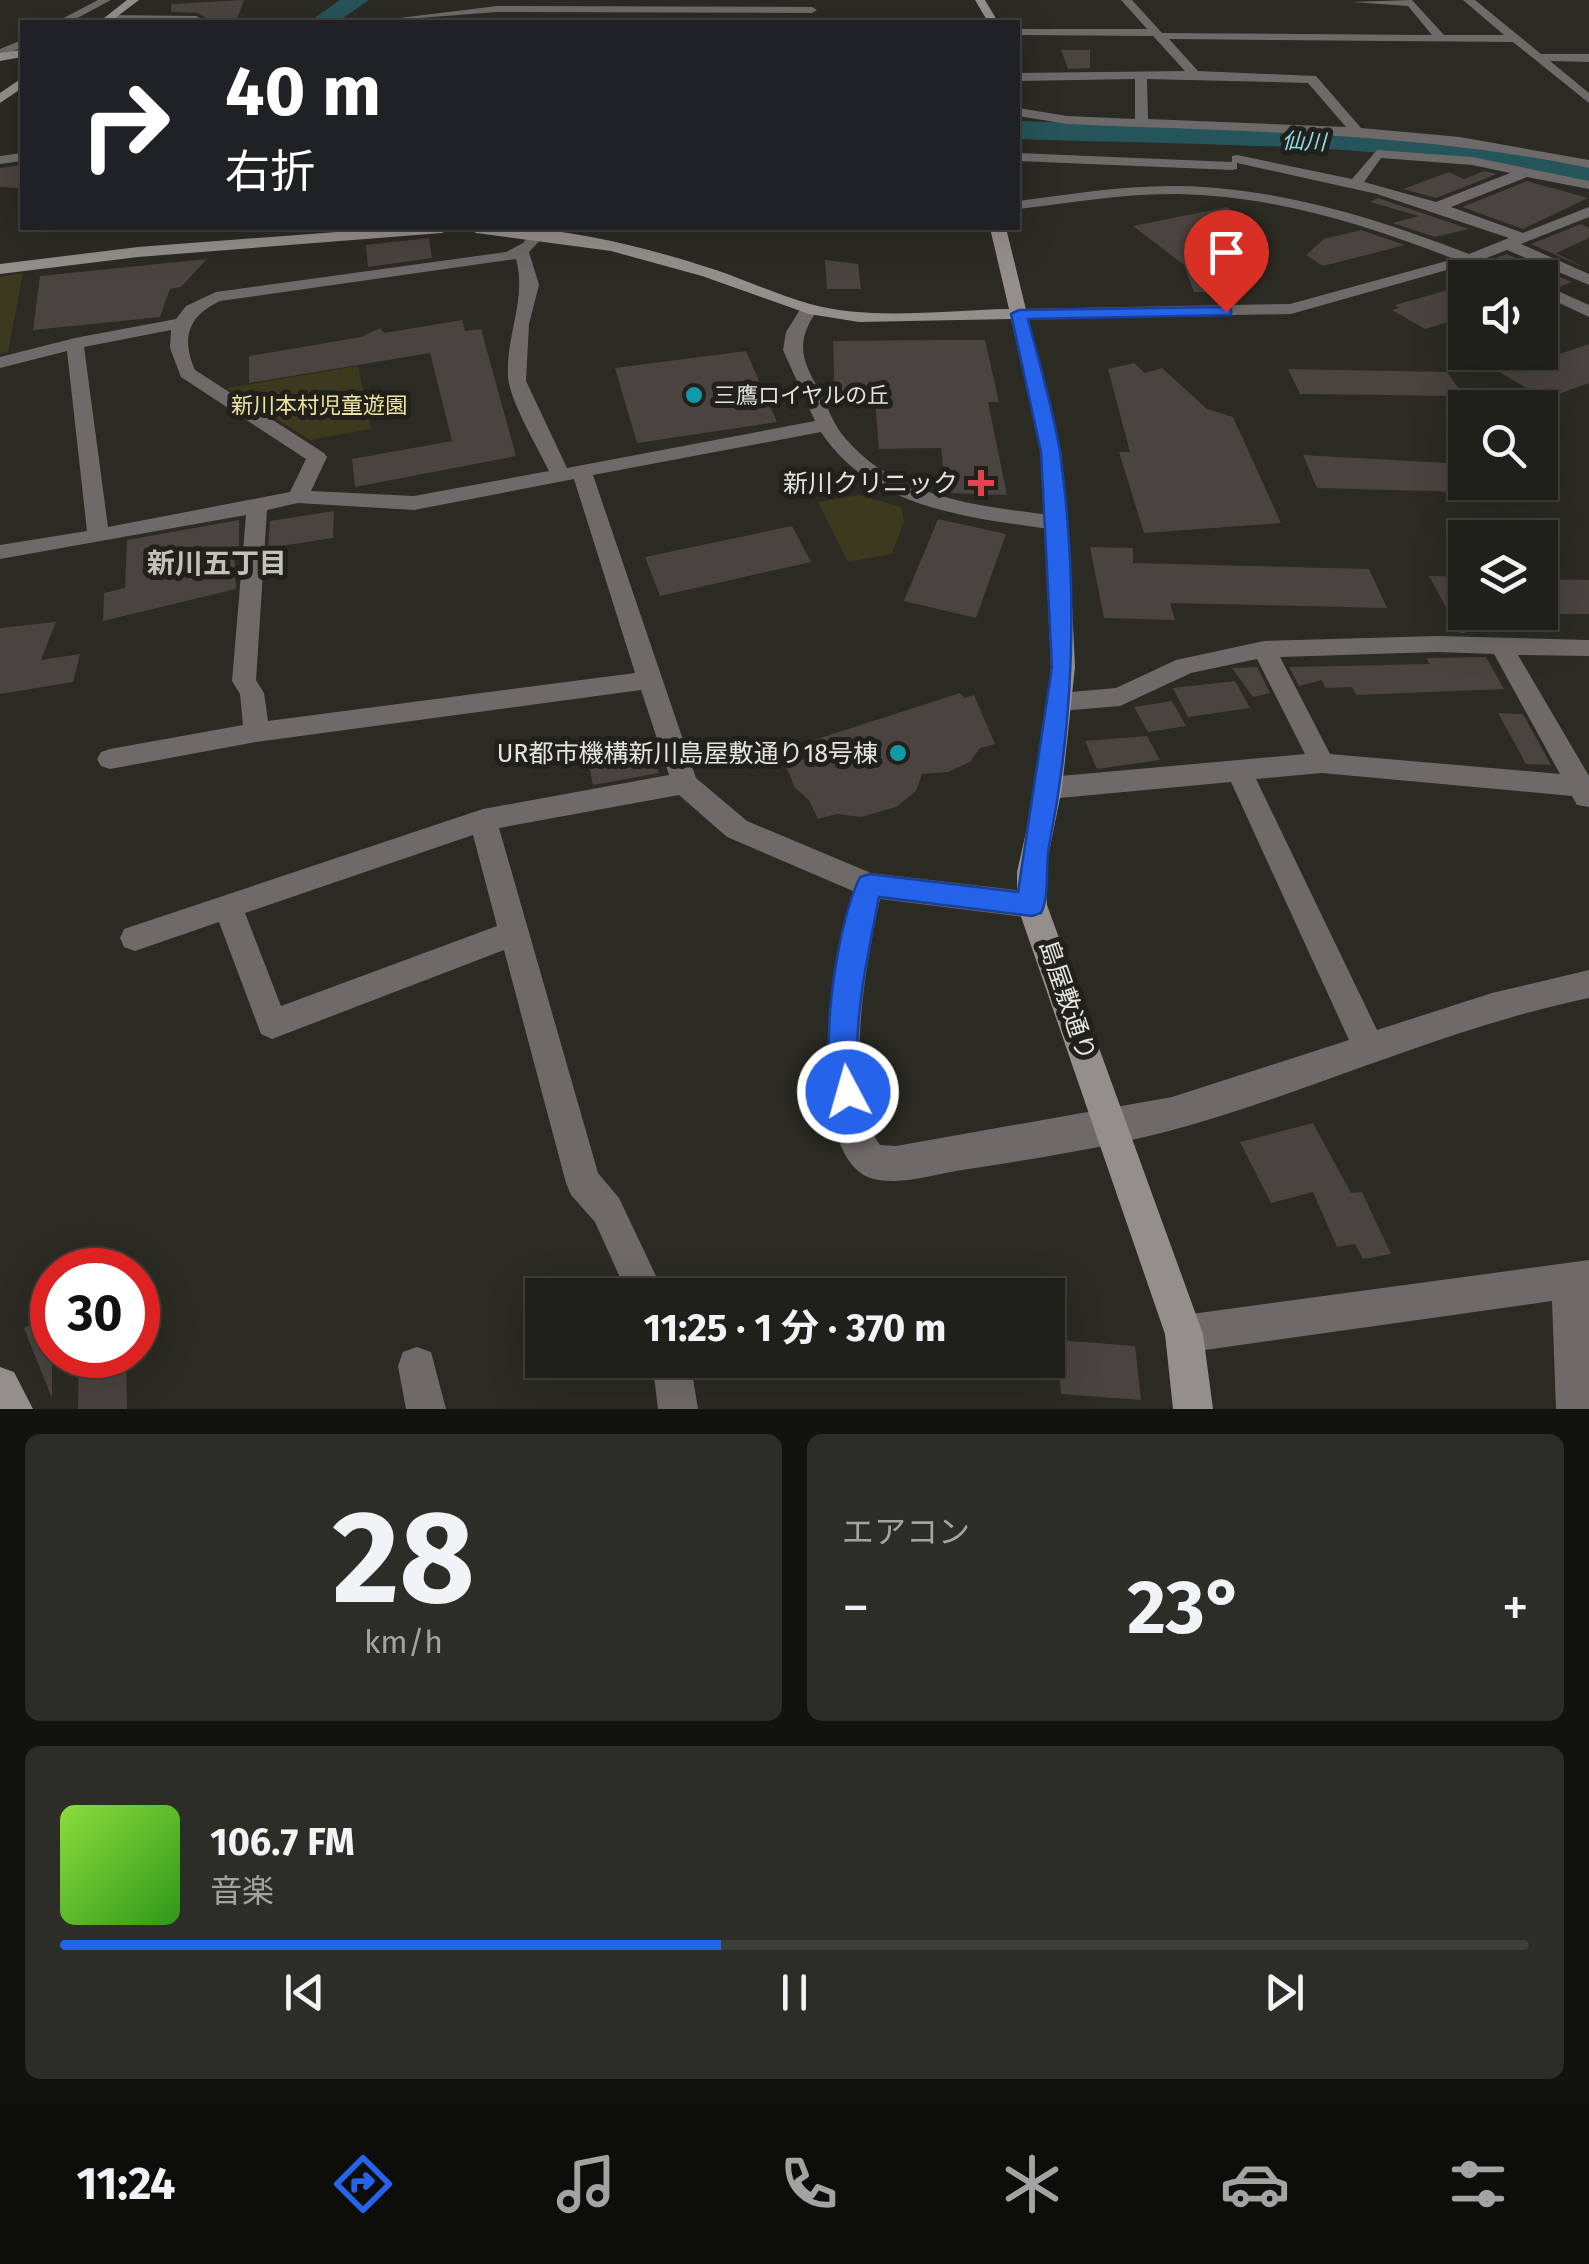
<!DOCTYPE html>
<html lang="ja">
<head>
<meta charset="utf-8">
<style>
  body { margin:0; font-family:"Fira Sans","Noto Sans JP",sans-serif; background:#2d2d27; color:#f1f3f6; height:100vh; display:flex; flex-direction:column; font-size:38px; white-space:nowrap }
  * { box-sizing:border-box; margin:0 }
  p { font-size:32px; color:#a2a3a2 }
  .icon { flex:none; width:55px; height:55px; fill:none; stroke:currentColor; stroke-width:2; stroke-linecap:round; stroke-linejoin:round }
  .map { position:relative; height:1409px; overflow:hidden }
  .details { display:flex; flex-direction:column; gap:25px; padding:25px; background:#12120e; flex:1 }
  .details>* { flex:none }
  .top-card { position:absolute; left:20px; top:20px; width:1000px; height:210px; border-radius:0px; box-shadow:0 10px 40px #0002,0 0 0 2px #3d3e39; background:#202124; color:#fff; overflow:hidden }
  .fabs { position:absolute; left:1448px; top:260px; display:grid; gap:20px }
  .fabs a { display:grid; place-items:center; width:110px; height:110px; border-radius:0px; background:#20201a; box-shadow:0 10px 40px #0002,0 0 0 2px #3d3e39; font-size:50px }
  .speed { position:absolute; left:30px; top:1248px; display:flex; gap:20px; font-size:50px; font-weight:700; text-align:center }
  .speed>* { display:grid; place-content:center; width:130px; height:130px; border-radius:50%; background:#20201a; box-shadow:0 10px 40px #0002,0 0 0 2px #3d3e39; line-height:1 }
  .speed .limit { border:15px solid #d22; background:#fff; color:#111 }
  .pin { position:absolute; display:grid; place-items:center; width:85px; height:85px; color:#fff; margin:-102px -42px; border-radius:50% 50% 50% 0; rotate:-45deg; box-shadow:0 0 10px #0007 }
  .pin .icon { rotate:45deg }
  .me { position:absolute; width:110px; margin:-55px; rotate:354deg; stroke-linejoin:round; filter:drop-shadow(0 0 8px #0008) }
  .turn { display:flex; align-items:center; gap:35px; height:210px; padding:0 40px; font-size:45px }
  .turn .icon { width:130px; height:130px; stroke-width:2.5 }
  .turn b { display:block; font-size:70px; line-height:85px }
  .big { font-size:75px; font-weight:700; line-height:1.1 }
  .details .tile { flex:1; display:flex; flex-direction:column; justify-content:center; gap:15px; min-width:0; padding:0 35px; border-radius:15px; background:#2d2d27 }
  .details .dial { align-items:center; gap:0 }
  .dial b { font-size:130px; line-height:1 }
  .song { display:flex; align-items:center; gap:30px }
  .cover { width:120px; height:120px; border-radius:15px; background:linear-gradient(135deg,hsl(90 70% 55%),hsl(110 70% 35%)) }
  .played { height:10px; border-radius:5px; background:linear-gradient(90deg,#2563eb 45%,#3d3e39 45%) }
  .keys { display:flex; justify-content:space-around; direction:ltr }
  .heat { display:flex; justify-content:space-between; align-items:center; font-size:55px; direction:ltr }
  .details .tiles { flex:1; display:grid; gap:25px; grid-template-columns:1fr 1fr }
  .tile:last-child { grid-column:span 2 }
  .trip { position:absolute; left:525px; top:1278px; width:540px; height:100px; border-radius:0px; background:#20201a; box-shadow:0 10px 40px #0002,0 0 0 2px #3d3e39; font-weight:700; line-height:100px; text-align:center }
  .menu { display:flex; height:160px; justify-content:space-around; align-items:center; background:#0d0d0a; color:#a2a3a2 }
  .menu .icon { width:70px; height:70px }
  .menu .selected { color:#2563eb }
  .menu b { font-size:45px; color:#f1f3f6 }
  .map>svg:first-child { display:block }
</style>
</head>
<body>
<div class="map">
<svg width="1589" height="1409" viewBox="0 0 1589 1409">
  <rect width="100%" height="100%" fill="#2b2a23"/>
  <path fill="#3d391f" d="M 23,273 L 8,352 L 0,354 L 0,277 Z
    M 358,366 L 371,429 L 310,440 L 227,388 Z
    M 859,495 L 901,507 L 904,522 L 892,554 L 848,562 L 818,502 Z"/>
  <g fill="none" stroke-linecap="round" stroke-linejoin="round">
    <path fill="#25545a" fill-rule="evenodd" d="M 340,0 L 369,0 L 337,22 L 309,22 Z
      M 1018,121 C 1209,128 1402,123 1589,166 L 1589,184 C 1403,141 1209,146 1018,139 Z"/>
  </g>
  <path fill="#4a433f" d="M 244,0 L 236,22 L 203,22 L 206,18 L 198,13 L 171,12 L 171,4 Z
    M 1061,50 L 1090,50 L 1090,68 L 1068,69 Z
    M 22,165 L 22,188 L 0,187 L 0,168 Z
    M 1484,171 L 1497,174 L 1436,198 L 1403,189 L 1449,172 L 1464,179 Z
    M 1527,181 L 1588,198 L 1523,229 L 1462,207 Z
    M 1378,198 L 1469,229 L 1435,237 L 1392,223 L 1419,216 L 1370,202 Z
    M 1227,207 L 1253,222 L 1269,252 L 1240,293 L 1194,292 L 1184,265 L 1133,226 Z
    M 1581,224 L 1589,228 L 1589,238 L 1556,253 L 1589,270 L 1531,244 Z
    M 1361,230 L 1405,245 L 1323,266 L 1306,255 L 1324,239 Z
    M 429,238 L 432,258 L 368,267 L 366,245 Z
    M 1507,254 L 1572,282 L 1559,287 L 1493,259 Z
    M 207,259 L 181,287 L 170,289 L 160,317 L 33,330 L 40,276 Z
    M 825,260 L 858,264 L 861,289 L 827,289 Z
    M 1465,285 L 1465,317 L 1425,329 L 1392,310 L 1399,308 L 1395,305 Z
    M 462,320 L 465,331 L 481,329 L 516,456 L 355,487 L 352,459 L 452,441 L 430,353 L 249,383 L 249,356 L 361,337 L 380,328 L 384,333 Z
    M 938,340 L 985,340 L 999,402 L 988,402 L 1007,495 L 946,493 L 941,448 L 879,449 L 875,402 L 835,402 L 833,341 Z
    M 1589,344 L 1589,383 L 1545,399 L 1496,370 L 1526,360 L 1533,363 Z
    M 746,351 L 777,422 L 637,443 L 615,368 Z
    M 1134,363 L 1145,373 L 1162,368 L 1207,409 L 1233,417 L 1281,523 L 1144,533 L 1119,452 L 1130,452 L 1108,369 Z
    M 1288,369 L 1447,372 L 1464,396 L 1300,394 Z
    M 1303,455 L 1465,464 L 1465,492 L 1317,488 Z
    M 334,511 L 333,538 L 268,548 L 270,521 Z
    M 938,519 L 1006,534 L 976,618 L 904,601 Z
    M 239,520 L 239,553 L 234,553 L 236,589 L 103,621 L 104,593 L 125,588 L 127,540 Z
    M 792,526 L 811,562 L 660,596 L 645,557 Z
    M 1090,547 L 1133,548 L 1133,563 L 1369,569 L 1387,608 L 1170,603 L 1175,620 L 1104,618 Z
    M 1429,576 L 1465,577 L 1465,633 L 1460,633 Z
    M 1540,579 L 1589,580 L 1589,614 L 1540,614 Z
    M 56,622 L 41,660 L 80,654 L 73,682 L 0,694 L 0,628 Z
    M 1486,657 L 1504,689 L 1356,695 L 1352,687 L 1325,688 L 1322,680 L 1299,686 L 1289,667 L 1430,664 L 1426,658 Z
    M 1257,667 L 1270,693 L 1253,697 L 1232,668 Z
    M 1235,681 L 1250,708 L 1188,717 L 1173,688 Z
    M 960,693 L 964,698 L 974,695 L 995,744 L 980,748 L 970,762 L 948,772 L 922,774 L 916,791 L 896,807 L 861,817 L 837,814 L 818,819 L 809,800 L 795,788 L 785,764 L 820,755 L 814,740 Z
    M 1172,701 L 1186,726 L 1148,732 L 1134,707 Z
    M 1498,713 L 1523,714 L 1551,765 L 1526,764 Z
    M 1147,736 L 1160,760 L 1097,769 L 1085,741 Z
    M 652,746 L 659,773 L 593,785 L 588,760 Z
    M 1313,1123 L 1351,1193 L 1362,1192 L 1391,1254 L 1363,1259 L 1355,1244 L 1337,1247 L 1313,1192 L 1271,1203 L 1240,1142 Z
    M 52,1315 L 52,1396 L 51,1396 L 24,1328 Z
    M 1057,1340 L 1135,1346 L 1141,1400 L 1061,1394 Z
    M 79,1355 L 126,1355 L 127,1409 L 78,1409 Z"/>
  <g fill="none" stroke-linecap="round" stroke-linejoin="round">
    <path fill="#6e6a69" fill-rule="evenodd" d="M 98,0 L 111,0 L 70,22 L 56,22 Z
      M 1121,0 L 1132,0 L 1162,33 L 1432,35 L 1408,6 L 1352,2 L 1412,0 L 1444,35 L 1504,35 L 1463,0 L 1475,0 L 1541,54 L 1589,54 L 1589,62 L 1550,61 L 1589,93 L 1589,103 L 1513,42 L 1169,39 L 1198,71 L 1316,76 L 1361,128 L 1460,137 L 1589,160 L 1589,168 C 1416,132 1242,132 1067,124 L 1018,116 L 1018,108 L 1067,116 L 1135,119 L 1135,79 L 1018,81 L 1018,73 L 1185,71 L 1153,36 L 1018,35 L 1018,29 L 1147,29 ZM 1147,79 L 1308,83 L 1346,127 L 1148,119 Z
      M 497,6 L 812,7 L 817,10 L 812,13 L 497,12 L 367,22 Z
      M 110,15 L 196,16 L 202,19 L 196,22 L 106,20 Z
      M 22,40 L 22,47 L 0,58 L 0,49 Z
      M 1377,150 L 1472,157 L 1589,181 L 1589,189 L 1527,177 L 1451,207 L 1523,233 L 1589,207 L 1589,217 L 1521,244 L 1589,274 L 1589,285 L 1507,250 L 1484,259 L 1524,278 L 1500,278 L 1468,264 L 1291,314 L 1019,319 L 1010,314 L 1019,309 L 1290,304 L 1454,259 C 1365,224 1274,196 1178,194 C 1125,193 1071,203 1018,209 L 1018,201 C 1071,194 1125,185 1179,186 C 1280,188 1376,218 1469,254 L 1509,238 L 1377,194 L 1237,163 L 1237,169 L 1232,170 L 1018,161 L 1018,153 L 1232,162 L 1232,156 L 1237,155 L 1352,179 ZM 1381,158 L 1472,165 L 1510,173 L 1436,202 L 1364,182 Z
      M 22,153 L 22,161 L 0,164 L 0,156 Z
      M 536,228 L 552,228 L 529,252 L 539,285 L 529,324 L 526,381 L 567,468 L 815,421 L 783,350 L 786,332 L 803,305 L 809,304 L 818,309 C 795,342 801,359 820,392 C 828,408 834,426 846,439 C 898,500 983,506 1057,516 L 1068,523 L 1057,530 C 973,518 872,510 821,432 L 593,475 L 696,778 L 747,821 L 871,873 L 1032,892 L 1042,896 L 1047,905 L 1042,914 L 1032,918 L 880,899 C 867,960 841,1091 880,1145 L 896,1146 L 1172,1097 L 1349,1040 L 1231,782 L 1049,799 L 1040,795 L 1036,788 L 1040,781 L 1049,777 L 1305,754 L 1257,659 L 1191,673 L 1120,706 L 1060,711 L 1048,702 L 1060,693 L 1116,688 L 1176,660 L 1264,641 L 1437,636 L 1589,640 L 1589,656 L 1518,655 L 1589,776 L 1589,807 L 1577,805 L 1572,796 L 1322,773 L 1256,779 L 1377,1030 L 1492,993 L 1589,970 L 1589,998 C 1459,1025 1340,1079 1214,1118 C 1132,1144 1046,1157 962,1170 C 934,1174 882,1192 858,1171 C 804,1123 839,953 853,891 L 727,837 L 679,795 L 499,828 L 598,1173 L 619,1198 L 665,1295 L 628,1295 L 595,1222 L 571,1195 L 566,1183 L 504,950 L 272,1039 L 261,1034 L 219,922 L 135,951 L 124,947 L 120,938 L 124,929 L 483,809 L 669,775 L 641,690 L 256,742 L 110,769 L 101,766 L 97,759 L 101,752 L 110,749 L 243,725 L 240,694 L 232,681 L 246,515 L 0,559 L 0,545 L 87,531 L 67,351 L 0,368 L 0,357 L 75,338 L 176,319 L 186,306 L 216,292 L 506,252 L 523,243 ZM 516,259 C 527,299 506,334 508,376 C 509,400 538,448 549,471 L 414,496 L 311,491 L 327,457 L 324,453 L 195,370 C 181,338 188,316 220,301 ZM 171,330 L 170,348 L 181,377 L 306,459 L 290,492 L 108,527 L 84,347 ZM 574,479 L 635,673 L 268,721 L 264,693 L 256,680 L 267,510 L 298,503 L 414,510 ZM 1437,652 L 1494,654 L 1560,774 L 1330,754 L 1280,657 ZM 473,835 L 497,926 L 281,1006 L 245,913 Z
      M 1540,283 L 1589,305 L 1589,317 L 1540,294 Z
      M 1589,1260 L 1589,1409 L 1556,1409 L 1552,1301 L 1184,1353 L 1171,1347 L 1165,1334 L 1171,1321 L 1184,1315 Z
      M 417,1347 L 431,1352 L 446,1409 L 406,1409 L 398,1366 L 403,1352 Z
      M 652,1360 L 690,1360 L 698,1409 L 658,1409 Z"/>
    <path fill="#948e8c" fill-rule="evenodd" d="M 127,0 L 139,0 L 110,22 L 99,22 Z
      M 975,0 L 985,0 L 998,22 L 988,22 Z
      M 22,50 L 22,57 L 0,61 L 0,53 Z
      M 22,78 L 22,88 L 0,103 L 0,93 Z
      M 390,228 L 450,228 L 442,233 L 138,257 L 0,274 L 0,264 L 138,247 Z
      M 468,228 C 550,222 639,245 716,270 C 748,281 778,295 810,304 C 872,321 945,310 1009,309 L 990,228 L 1006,228 L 1061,452 L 1068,523 L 1075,667 L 1062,788 L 1045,872 L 1047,905 L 1203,1334 L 1213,1409 L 1173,1409 L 1165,1334 L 1017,905 L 1017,872 L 1036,788 L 1051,667 L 1041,452 L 1011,319 L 859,322 L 809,314 L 702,276 L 611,251 L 476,233 Z
      M 0,1367 L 14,1372 L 33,1409 L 0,1409 Z"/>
  </g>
  <path fill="#2563eb" stroke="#184099" stroke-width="2.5" d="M 1226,307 L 1231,309 L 1231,315 L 1028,319 C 1039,363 1053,408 1060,452 C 1078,584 1075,716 1049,846 C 1045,867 1050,895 1041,913 L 1032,916 L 879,897 C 869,950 857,1001 857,1055 C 857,1072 865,1086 858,1102 L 848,1106 L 837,1102 C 817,1055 837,923 860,877 L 869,874 L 1018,892 L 1052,667 L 1041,452 L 1011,314 L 1019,310 Z"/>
  <g fill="#0f9aa8" stroke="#21201a" stroke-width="4">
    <circle cx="694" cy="395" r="10"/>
    <circle cx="898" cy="753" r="10"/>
  </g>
  <path fill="#e0444e" stroke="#21201a" stroke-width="4" d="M976 468h10v10h10v10h-10v10h-10v-10h-10v-10h10z"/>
  <g text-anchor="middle" stroke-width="10" stroke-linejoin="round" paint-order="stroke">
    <g font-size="22" font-style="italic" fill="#8cdfe9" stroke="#21201a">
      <text transform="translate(1304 141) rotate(2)" y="8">仙川</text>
    </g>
    <g font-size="22" fill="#e4e4df" stroke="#21201a" text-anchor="start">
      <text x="714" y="403">三鷹ロイヤルの丘</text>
    </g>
    <g font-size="22" fill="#ede2a3" stroke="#21201a">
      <text x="319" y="413">新川本村児童遊園</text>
    </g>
    <g font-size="25" fill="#e4e4df" stroke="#21201a" text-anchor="end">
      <text x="958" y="492">新川クリニック</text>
      <text x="878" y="762">UR都市機構新川島屋敷通り18号棟</text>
    </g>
    <g font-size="25" fill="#e4e4df" stroke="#21201a">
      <text transform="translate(1068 1000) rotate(71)" y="9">島屋敷通り</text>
    </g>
    <g font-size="28" font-weight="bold" fill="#c3c1b9" stroke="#21201a">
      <text x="217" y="573">新川五丁目</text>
    </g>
  </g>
</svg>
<div class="fabs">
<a><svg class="icon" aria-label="sound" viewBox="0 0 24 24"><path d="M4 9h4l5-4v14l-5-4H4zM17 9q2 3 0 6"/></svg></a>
<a><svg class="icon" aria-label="search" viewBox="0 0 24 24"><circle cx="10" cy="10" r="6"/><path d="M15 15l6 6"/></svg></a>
<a><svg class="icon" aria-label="layers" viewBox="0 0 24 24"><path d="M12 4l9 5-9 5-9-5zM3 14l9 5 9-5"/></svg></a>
</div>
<div class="speed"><div class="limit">30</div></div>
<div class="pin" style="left:1226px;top:312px;background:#d93025"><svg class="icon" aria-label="arrive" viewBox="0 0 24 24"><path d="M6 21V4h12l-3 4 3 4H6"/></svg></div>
<svg class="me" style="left:848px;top:1092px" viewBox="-20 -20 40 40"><circle r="17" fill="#2563eb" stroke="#fff" stroke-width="3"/><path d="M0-11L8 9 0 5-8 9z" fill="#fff"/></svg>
<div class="trip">11:25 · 1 分 · 370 m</div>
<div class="top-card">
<div class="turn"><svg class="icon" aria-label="right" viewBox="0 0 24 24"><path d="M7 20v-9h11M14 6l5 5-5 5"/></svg><div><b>40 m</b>右折</div></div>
</div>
</div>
<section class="details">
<div class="tiles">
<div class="tile dial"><b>28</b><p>km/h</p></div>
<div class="tile"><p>エアコン</p>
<div class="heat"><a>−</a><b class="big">23°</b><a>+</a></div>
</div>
<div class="tile">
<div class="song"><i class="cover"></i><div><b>106.7 FM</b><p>音楽</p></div></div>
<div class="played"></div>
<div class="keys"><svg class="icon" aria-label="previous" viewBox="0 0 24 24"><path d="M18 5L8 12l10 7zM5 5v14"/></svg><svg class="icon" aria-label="pause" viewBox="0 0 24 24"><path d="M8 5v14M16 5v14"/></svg><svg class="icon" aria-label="next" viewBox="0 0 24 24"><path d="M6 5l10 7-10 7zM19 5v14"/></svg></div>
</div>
</div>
</section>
<nav class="menu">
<b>11:24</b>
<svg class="icon selected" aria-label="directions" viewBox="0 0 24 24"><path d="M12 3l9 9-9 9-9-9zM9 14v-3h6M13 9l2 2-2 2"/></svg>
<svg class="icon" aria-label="music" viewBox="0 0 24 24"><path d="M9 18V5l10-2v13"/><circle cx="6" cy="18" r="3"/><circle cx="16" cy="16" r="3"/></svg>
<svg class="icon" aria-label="phone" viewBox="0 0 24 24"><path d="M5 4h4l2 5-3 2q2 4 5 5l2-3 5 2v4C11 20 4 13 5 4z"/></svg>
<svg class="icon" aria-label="climate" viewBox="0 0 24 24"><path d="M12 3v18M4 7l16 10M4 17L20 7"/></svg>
<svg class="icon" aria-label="car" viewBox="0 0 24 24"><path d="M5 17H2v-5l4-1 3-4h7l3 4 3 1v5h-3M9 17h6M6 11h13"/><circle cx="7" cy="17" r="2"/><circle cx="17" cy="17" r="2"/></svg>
<svg class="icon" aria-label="filters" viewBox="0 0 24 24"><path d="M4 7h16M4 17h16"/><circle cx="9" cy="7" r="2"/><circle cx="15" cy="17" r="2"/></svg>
</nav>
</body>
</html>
